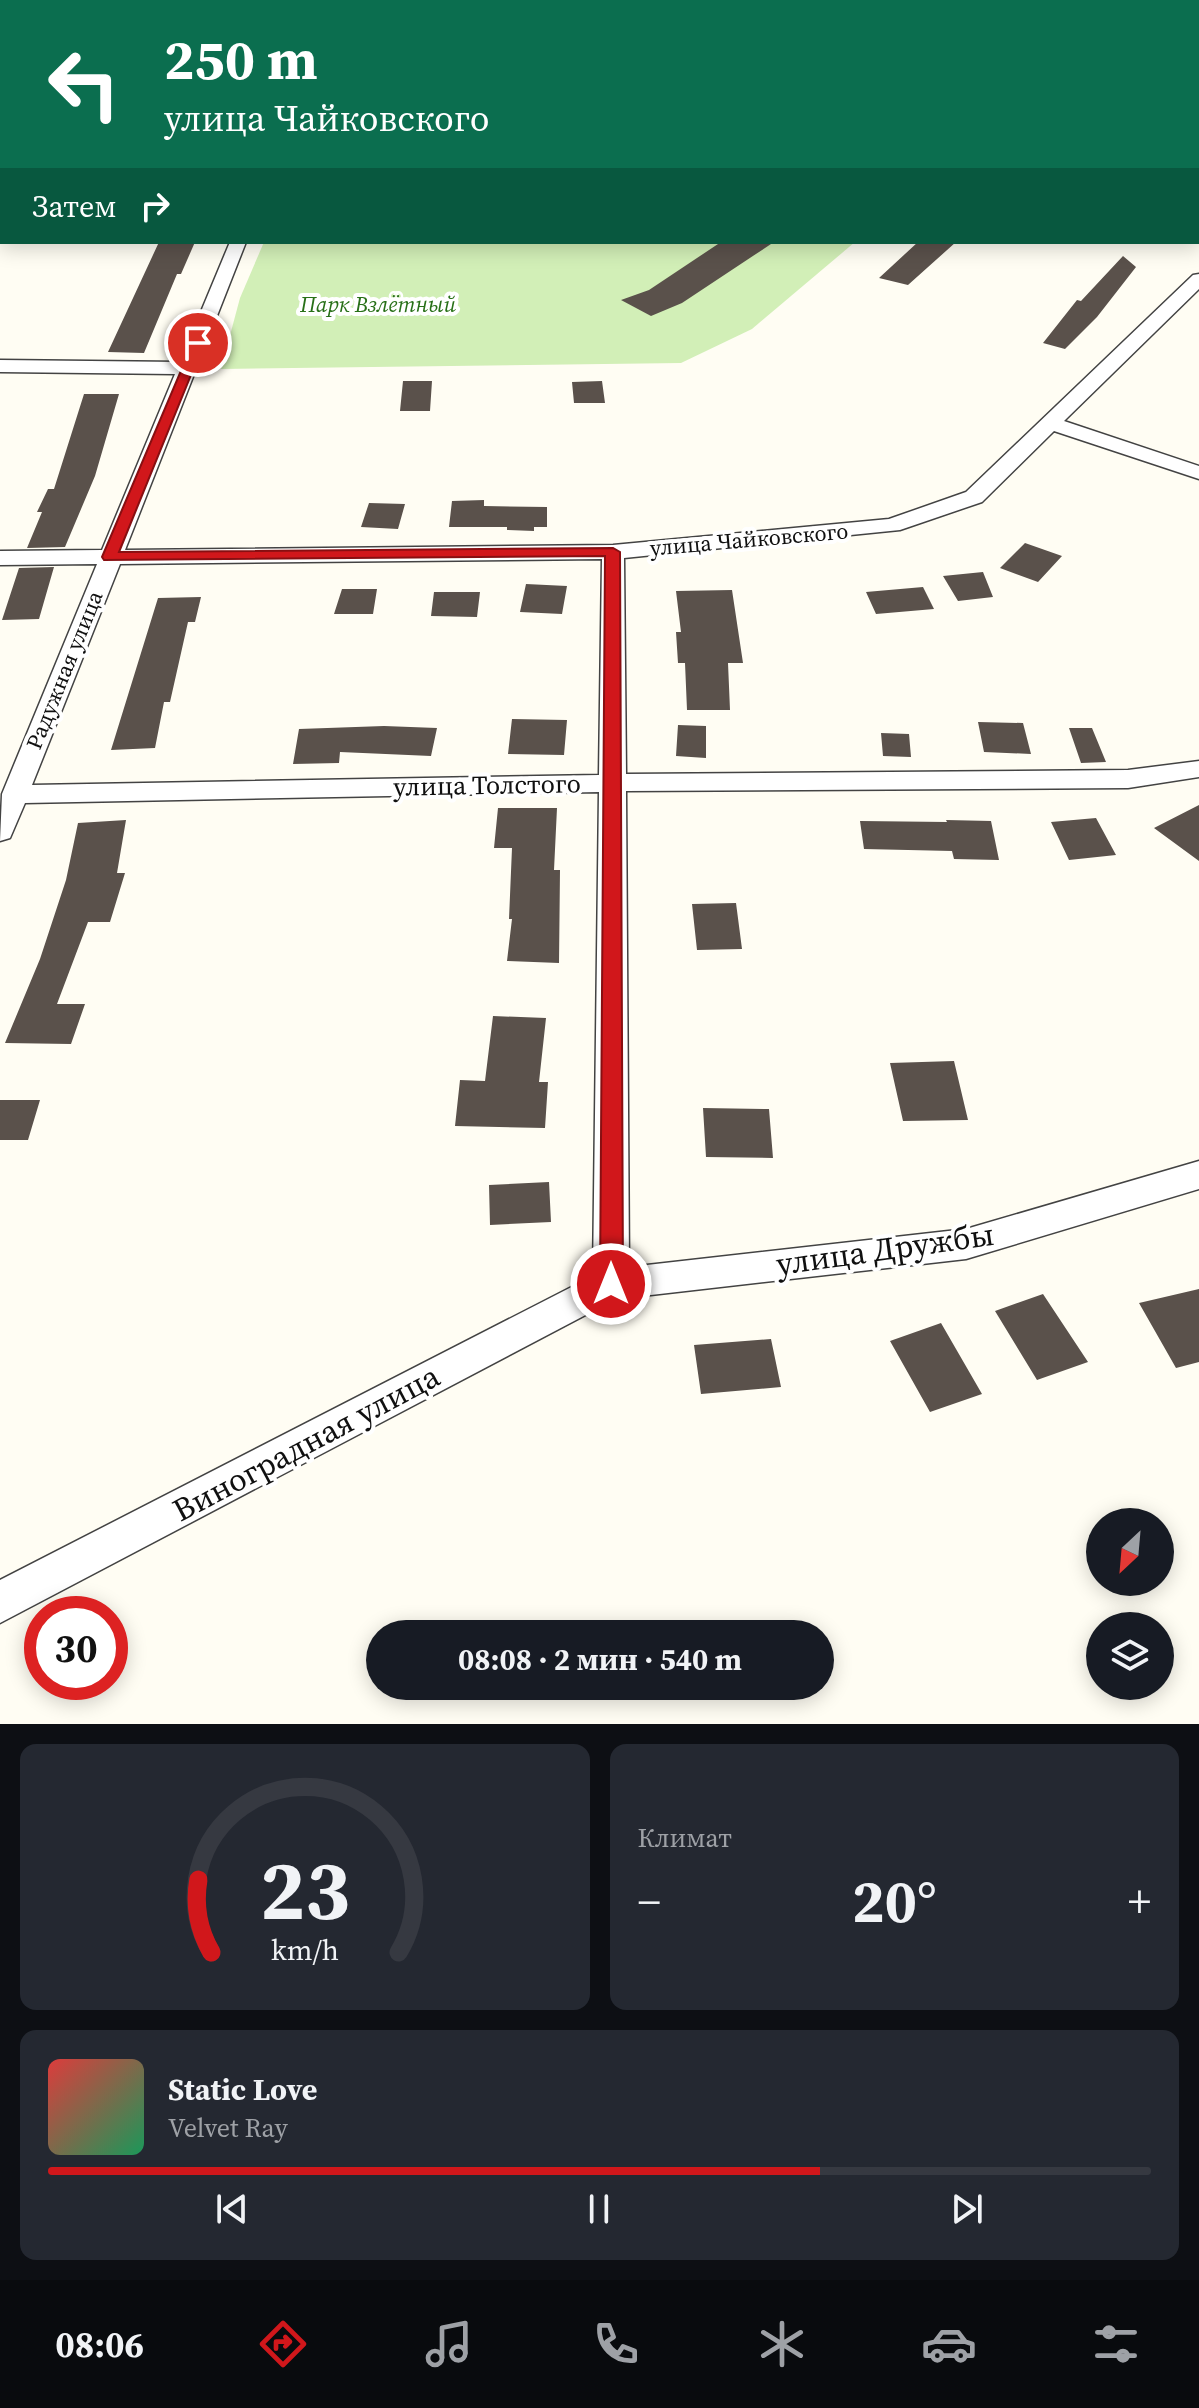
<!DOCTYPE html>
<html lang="ru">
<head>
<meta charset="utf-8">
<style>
  body { margin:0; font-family:"Source Serif 4",serif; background:#242831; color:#f1f3f6; height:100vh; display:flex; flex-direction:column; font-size:30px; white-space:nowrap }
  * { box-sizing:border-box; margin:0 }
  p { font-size:26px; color:#9ea1a6 }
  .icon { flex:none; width:44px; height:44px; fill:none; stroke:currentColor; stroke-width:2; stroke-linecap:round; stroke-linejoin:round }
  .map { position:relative; height:1724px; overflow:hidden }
  .drawer { display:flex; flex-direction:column; gap:20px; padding:20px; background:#0d0f14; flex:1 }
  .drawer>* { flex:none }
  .banner { position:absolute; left:0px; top:0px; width:1200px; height:244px; box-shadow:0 4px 20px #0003; background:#0b6e4f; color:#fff; overflow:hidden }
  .needle { width:52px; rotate:206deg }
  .tools { position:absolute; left:1086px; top:1508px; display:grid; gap:16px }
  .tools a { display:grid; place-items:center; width:88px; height:88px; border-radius:50%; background:#171b24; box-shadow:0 4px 20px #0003; font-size:40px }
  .speed { position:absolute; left:24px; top:1596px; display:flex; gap:16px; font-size:40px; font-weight:700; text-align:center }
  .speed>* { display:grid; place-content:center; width:104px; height:104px; border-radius:50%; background:#171b24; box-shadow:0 4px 20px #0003; line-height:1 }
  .speed .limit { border:12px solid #d22; background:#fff; color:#111 }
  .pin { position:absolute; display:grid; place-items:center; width:68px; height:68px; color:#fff; margin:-34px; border:4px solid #fff; border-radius:50%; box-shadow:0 2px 8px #0007 }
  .me { position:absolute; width:88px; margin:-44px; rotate:0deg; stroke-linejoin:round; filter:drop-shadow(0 0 6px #0008) }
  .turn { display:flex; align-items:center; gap:28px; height:168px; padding:0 32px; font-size:36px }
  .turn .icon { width:104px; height:104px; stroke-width:2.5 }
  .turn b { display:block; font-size:56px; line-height:68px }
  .then { display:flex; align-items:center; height:76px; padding:0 32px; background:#0003; gap:16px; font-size:30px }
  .big { font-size:60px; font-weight:700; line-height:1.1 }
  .drawer .widget { flex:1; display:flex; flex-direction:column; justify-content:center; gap:12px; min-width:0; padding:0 28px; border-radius:16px; background:#242831 }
  .drawer .dial { align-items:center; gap:0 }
  .dial svg { height:208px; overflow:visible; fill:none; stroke:#363941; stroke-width:7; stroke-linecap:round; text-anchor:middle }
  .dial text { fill:#f1f3f6; stroke:none }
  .song { display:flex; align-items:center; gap:24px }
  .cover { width:96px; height:96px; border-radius:12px; background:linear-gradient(135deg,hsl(0 70% 55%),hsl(150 70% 35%)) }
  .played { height:8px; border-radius:4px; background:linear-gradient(90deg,#d1171b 70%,#363941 70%) }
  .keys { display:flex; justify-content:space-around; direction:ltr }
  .heat { display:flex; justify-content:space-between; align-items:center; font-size:44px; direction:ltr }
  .drawer .tiles { flex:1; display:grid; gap:20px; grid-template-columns:1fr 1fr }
  .widget:last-child { grid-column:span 2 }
  .trip { position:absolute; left:366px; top:1620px; width:468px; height:80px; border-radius:40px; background:#171b24; box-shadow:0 4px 20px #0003; font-weight:700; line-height:80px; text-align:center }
  .tab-bar { display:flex; height:128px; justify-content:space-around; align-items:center; background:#090b0e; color:#9ea1a6 }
  .tab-bar .icon { width:56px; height:56px }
  .tab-bar .active { color:#d1171b }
  .tab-bar b { font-size:36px; color:#f1f3f6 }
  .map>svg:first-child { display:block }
</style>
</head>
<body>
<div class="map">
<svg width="1199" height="1724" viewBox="0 0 1199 1724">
  <rect width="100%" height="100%" fill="#fffdf3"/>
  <path fill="#d2efb7" d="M 264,242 L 855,242 L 752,329 L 681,363 L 221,369 L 240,298 Z"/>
  <path fill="#5a514b" d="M 159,242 L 195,242 L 181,274 L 177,274 L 144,353 L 108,352 Z
    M 721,242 L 774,242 L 682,303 L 651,316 L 621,300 L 649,290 Z
    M 918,242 L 956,242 L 908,285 L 879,278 Z
    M 1123,256 L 1136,267 L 1097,317 L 1065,349 L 1043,343 L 1077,300 L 1081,301 Z
    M 403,381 L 432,381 L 430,411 L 400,411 Z
    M 602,381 L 605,403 L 574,403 L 572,382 Z
    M 84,394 L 119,394 L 95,476 L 65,547 L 27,548 L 42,512 L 37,512 L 48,489 L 54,489 Z
    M 484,500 L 484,506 L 547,507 L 547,527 L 534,527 L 534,531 L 507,530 L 507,527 L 449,527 L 452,501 Z
    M 369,503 L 405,504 L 398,529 L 361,527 Z
    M 1025,543 L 1062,556 L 1038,582 L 1000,568 Z
    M 54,567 L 39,619 L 2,620 L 19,568 Z
    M 983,572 L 993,597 L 958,601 L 943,576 Z
    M 526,584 L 567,586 L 562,614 L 520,612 Z
    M 923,587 L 934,609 L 876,614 L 866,592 Z
    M 342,589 L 377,589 L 373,614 L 334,614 Z
    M 732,590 L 743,663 L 728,663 L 730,710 L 687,710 L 685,663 L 678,663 L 676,632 L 681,632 L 676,591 Z
    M 434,592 L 480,592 L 477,617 L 431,616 Z
    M 201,597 L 195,622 L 188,622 L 170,702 L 164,702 L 155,748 L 111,750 L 158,598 Z
    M 512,719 L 567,720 L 564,755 L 508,754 Z
    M 978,722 L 1023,723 L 1031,754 L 984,752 Z
    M 678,725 L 706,726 L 706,758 L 676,756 Z
    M 384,726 L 437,728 L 431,756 L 340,752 L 339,763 L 293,764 L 299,729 Z
    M 1069,728 L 1092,728 L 1106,762 L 1081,763 Z
    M 881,733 L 909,734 L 911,757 L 883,756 Z
    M 1199,805 L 1199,861 L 1154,828 Z
    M 498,808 L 557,808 L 554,870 L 560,870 L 559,963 L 507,961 L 512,919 L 509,919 L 512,848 L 494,848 Z
    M 1096,818 L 1116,855 L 1069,860 L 1051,822 Z
    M 126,820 L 117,873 L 125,873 L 110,922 L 88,922 L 57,1004 L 85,1004 L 71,1044 L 5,1043 L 40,959 L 66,880 L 78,823 Z
    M 946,820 L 991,821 L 999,860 L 954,859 L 952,851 L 864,849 L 860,821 L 947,822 Z
    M 736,903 L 742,949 L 697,950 L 692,904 Z
    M 493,1016 L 546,1018 L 539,1082 L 548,1082 L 545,1128 L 455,1126 L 460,1080 L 485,1081 Z
    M 954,1061 L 968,1120 L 903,1121 L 890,1063 Z
    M 0,1100 L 40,1100 L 28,1140 L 0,1140 Z
    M 703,1108 L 769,1109 L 773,1158 L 706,1157 Z
    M 549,1182 L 551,1222 L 490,1225 L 489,1185 Z
    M 1199,1289 L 1199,1362 L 1176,1368 L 1139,1303 Z
    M 1043,1294 L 1088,1362 L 1037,1380 L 995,1311 Z
    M 941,1323 L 982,1394 L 930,1412 L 890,1341 Z
    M 771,1339 L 781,1387 L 701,1394 L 694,1345 Z"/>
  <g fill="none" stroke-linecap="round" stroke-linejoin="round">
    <g stroke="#434343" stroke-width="3">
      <path id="street" d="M 973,0 L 999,0 L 1000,2 L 974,2 Z
        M 1198,26 L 1199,26 L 1199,34 L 1198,34 Z
        M 2,31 L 2,42 L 0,43 L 0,32 Z
        M 0,65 L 2,65 L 2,73 L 0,73 Z
        M 1198,96 L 1199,96 L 1199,104 L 1198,104 Z
        M 1198,180 L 1199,180 L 1199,190 L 1198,190 Z
        M 230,242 L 246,242 L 125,550 L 613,545 L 889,519 L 966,492 L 1193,275 L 1199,274 L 1199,289 L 1064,421 L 1199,466 L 1199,479 L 1054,431 L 982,502 L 900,530 L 624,558 L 626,774 L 1128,770 L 1199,761 L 1199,777 L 1128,788 L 626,791 L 629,1267 L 966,1229 L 1199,1161 L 1199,1189 L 966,1259 L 616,1299 L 0,1623 L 0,1580 L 593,1276 L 599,792 L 25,803 L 10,838 L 0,841 L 2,794 L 97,564 L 0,565 L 0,551 L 102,550 L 175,374 L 0,372 L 0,360 L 180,362 ZM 602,559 L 599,775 L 32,785 L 120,564 Z"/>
    </g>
    <g stroke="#323232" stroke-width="3">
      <path id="secondary" d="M 20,0 L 38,0 L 18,2 Z
        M 1198,223 L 1199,223 L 1199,237 L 1198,237 Z"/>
    </g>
    <use href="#street" fill="#fff" fill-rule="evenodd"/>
    <use href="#secondary" fill="#fff8ae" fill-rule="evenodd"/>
  </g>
  <path fill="#d1171b" stroke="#880f12" stroke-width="2" d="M 194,340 L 204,343 L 119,552 L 613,548 L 620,552 L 623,1284 L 619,1291 L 611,1294 L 603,1291 L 600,1284 L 605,556 L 104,560 L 102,557 Z"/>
  <g text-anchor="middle" stroke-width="8" stroke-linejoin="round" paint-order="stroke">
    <g font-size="22" font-style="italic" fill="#287018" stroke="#fff">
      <text x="378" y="312">Парк Взлётный</text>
    </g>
    <g font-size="22" fill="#101010" stroke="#fff">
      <text transform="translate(749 539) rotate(-5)" y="8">улица Чайковского</text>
      <text transform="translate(64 670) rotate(-68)" y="8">Радужная улица</text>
    </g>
    <g font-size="26" fill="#101010" stroke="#fff">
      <text transform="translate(487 785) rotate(-1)" y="9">улица Толстого</text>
    </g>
    <g font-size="32" fill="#101010" stroke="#fff">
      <text transform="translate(885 1249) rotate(-8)" y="11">улица Дружбы</text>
      <text transform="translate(306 1443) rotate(-28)" y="11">Виноградная улица</text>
    </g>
  </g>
</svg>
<div class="tools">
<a><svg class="needle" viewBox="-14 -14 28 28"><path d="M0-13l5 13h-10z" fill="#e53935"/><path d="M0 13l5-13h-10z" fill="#9ea1a6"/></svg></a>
<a><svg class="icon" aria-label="layers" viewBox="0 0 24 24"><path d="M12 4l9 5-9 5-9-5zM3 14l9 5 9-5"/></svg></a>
</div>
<div class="speed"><div class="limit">30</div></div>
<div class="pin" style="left:198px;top:343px;background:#d93025"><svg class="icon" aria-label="arrive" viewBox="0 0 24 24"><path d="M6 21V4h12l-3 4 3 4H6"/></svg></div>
<svg class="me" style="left:611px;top:1284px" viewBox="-20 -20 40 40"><circle r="17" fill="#d1171b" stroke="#fff" stroke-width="3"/><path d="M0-11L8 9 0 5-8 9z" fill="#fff"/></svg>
<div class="trip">08:08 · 2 мин · 540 m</div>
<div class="banner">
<div class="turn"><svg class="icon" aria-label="left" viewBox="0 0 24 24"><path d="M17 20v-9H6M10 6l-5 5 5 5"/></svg><div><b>250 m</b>улица Чайковского</div></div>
<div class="then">Затем<svg class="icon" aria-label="right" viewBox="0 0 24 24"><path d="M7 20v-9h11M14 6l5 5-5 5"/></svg></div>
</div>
</div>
<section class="drawer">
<div class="tiles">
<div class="widget dial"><svg viewBox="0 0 100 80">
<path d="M14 69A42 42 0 1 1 86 69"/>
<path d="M14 69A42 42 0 0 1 9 41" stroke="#d1171b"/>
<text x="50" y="56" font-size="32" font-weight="700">23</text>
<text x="50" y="72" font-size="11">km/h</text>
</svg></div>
<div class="widget"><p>Климат</p>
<div class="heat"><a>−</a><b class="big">20°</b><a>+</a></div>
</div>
<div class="widget">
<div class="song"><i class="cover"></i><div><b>Static Love</b><p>Velvet Ray</p></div></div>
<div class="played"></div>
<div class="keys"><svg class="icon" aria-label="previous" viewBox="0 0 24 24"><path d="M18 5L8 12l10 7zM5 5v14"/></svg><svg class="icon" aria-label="pause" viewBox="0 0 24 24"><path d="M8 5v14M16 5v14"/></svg><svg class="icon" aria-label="next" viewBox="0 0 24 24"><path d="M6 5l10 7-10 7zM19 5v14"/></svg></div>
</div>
</div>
</section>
<nav class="tab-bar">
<b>08:06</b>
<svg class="icon active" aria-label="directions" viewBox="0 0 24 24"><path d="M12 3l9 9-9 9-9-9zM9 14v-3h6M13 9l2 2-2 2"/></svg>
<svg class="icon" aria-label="music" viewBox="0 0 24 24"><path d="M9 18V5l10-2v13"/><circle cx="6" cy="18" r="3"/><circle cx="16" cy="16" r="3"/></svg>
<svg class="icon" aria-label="phone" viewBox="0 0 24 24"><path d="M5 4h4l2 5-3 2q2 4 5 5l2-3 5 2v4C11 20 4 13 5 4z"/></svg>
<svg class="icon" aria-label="climate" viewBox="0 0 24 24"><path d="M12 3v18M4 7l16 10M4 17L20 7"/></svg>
<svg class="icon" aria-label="car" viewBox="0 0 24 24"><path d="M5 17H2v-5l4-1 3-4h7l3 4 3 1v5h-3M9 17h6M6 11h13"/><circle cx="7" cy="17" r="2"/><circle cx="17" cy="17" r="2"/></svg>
<svg class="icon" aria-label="filters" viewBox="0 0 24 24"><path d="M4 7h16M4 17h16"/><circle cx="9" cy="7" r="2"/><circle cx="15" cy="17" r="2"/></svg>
</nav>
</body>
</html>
